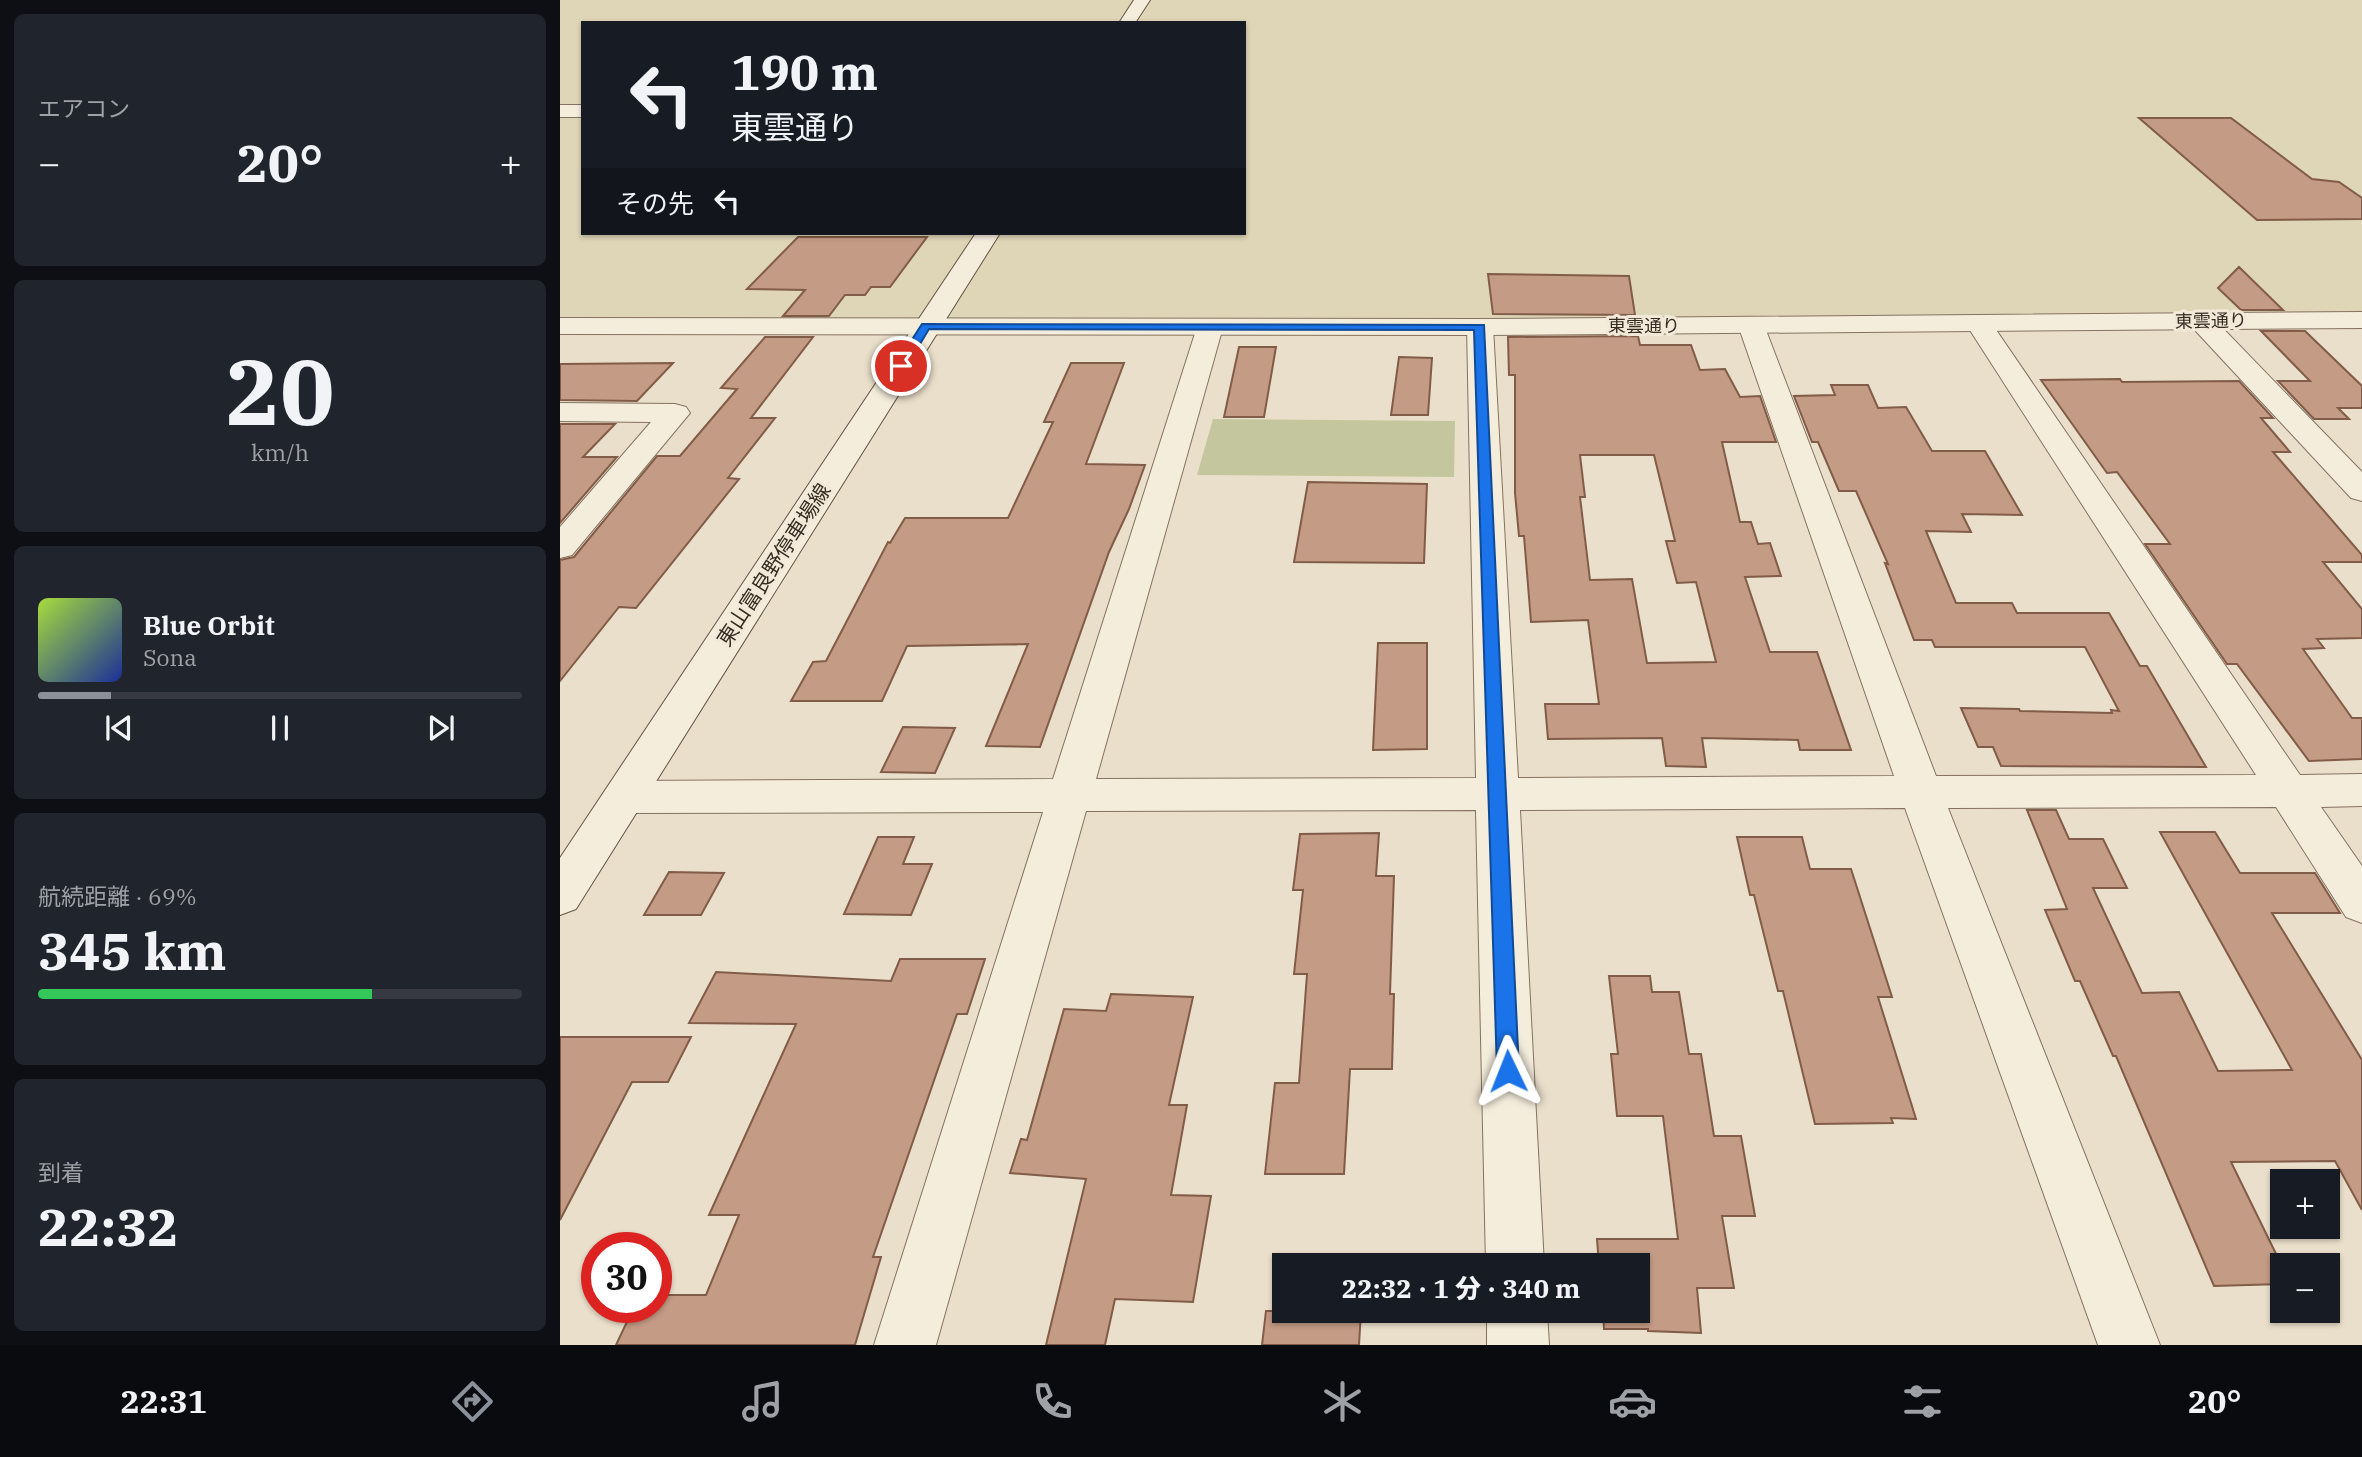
<!DOCTYPE html>
<html lang="ja">
<head>
<meta charset="utf-8">
<style>
  body { margin:0; font-family:"IBM Plex Serif","Noto Sans JP",serif; background:#20242c; color:#f1f3f6; height:100vh; display:flex; flex-direction:column; font-size:26px; white-space:nowrap }
  * { box-sizing:border-box; margin:0 }
  p { font-size:23px; color:#9ea1a6 }
  .icon { flex:none; width:38px; height:38px; fill:none; stroke:currentColor; stroke-width:2; stroke-linecap:round; stroke-linejoin:round }
  .map { position:relative; flex:1; overflow:hidden }
  .details { display:flex; flex-direction:column; gap:14px; padding:14px; background:#0d0f14; width:560px }
  .details>* { flex:none }
  .guide { position:absolute; left:21px; top:21px; width:665px; height:214px; border-radius:0px; box-shadow:0 2px 5px #0004; background:#171b24; color:#f1f3f6; overflow:hidden }
  .buttons { position:absolute; left:1710px; top:1169px; display:grid; gap:14px }
  .buttons a { display:grid; place-items:center; width:70px; height:70px; border-radius:0px; background:#171b24; box-shadow:0 2px 5px #0004; font-size:35px }
  .speed { position:absolute; left:21px; top:1232px; display:flex; gap:14px; font-size:35px; font-weight:700; text-align:center }
  .speed>* { display:grid; place-content:center; width:91px; height:91px; border-radius:50%; background:#171b24; box-shadow:0 2px 5px #0004; line-height:1 }
  .speed .limit { border:10px solid #d22; background:#fff; color:#111 }
  .pin { position:absolute; display:grid; place-items:center; width:60px; height:60px; color:#fff; margin:-30px; border:4px solid #fff; border-radius:50%; box-shadow:0 2px 7px #0007 }
  .me { position:absolute; width:77px; margin:-38px; rotate:358deg; stroke-linejoin:round; filter:drop-shadow(0 0 5px #0008) }
  .turn { display:flex; align-items:center; gap:24px; height:147px; padding:0 35px; font-size:32px }
  .turn .icon { width:91px; height:91px; stroke-width:2.5 }
  .turn b { display:block; font-size:49px; line-height:60px }
  .then { display:flex; align-items:center; height:66px; padding:0 35px; background:#0003; gap:14px; font-size:26px }
  .big { font-size:52px; font-weight:800; line-height:1.1 }
  .details .card { flex:1; display:flex; flex-direction:column; justify-content:center; gap:10px; min-width:0; padding:0 24px; border-radius:10px; background:#20242c }
  .details .dial { align-items:center; gap:0 }
  .dial b { font-size:91px; line-height:1 }
  .song { display:flex; align-items:center; gap:21px }
  .cover { width:84px; height:84px; border-radius:10px; background:linear-gradient(135deg,hsl(80 70% 55%),hsl(230 70% 35%)) }
  .played { height:7px; border-radius:4px; background:linear-gradient(90deg,#8c9099 15%,#363941 15%) }
  .keys { display:flex; justify-content:space-around; direction:ltr }
  .heat { display:flex; justify-content:space-between; align-items:center; font-size:38px; direction:ltr }
  .charge { height:10px; border-radius:5px; background:linear-gradient(90deg,#34c759 69%,#363941 0) }
  .trip { position:absolute; left:712px; top:1253px; width:378px; height:70px; border-radius:0px; background:#171b24; box-shadow:0 2px 5px #0004; font-weight:800; line-height:70px; text-align:center }
  .tab-bar { display:flex; height:112px; justify-content:space-around; align-items:center; background:#090b0e; color:#9ea1a6 }
  .tab-bar .icon { width:49px; height:49px }
  .tab-bar .current { color:#8c9099 }
  .tab-bar b { font-size:32px; color:#f1f3f6 }
  main { display:flex; flex:1; min-height:0 }
  .map>svg:first-child { display:block }
</style>
</head>
<body>
<main>
<section class="details">
<div class="card"><p>エアコン</p>
<div class="heat"><a>−</a><b class="big">20°</b><a>+</a></div>
</div>
<div class="card dial"><b>20</b><p>km/h</p></div>
<div class="card">
<div class="song"><i class="cover"></i><div><b>Blue Orbit</b><p>Sona</p></div></div>
<div class="played"></div>
<div class="keys"><svg class="icon" aria-label="previous" viewBox="0 0 24 24"><path d="M18 5L8 12l10 7zM5 5v14"/></svg><svg class="icon" aria-label="pause" viewBox="0 0 24 24"><path d="M8 5v14M16 5v14"/></svg><svg class="icon" aria-label="next" viewBox="0 0 24 24"><path d="M6 5l10 7-10 7zM19 5v14"/></svg></div>
</div>
<div class="card"><p>航続距離 · 69%</p><b class="big">345 km</b><div class="charge"></div></div>
<div class="card"><p>到着</p><b class="big">22:32</b></div>
</section>
<div class="map">
<svg width="1802" height="1345" viewBox="0 0 1802 1345">
  <rect width="100%" height="100%" fill="#eadfca"/>
  <path fill="#dfd6b8" fill-rule="evenodd" d="M 0,0 L 1802,0 L 1802,318 L 0,319 ZM 23,23 L 684,23 L 684,233 L 23,233 Z"/>
  <path fill="#c4c79e" d="M 653,419 L 895,421 L 894,477 L 637,475 Z"/>
  <path fill="#c49b84" stroke="#815c48" stroke-width="2" fill-rule="evenodd" d="M 1579,118 L 1671,118 L 1752,179 L 1779,182 L 1802,198 L 1802,219 L 1697,220 Z
    M 238,237 L 367,237 L 330,287 L 311,287 L 305,295 L 285,295 L 269,316 L 223,316 L 245,290 L 187,289 Z
    M 1679,267 L 1723,310 L 1681,310 L 1658,288 Z
    M 928,274 L 1069,276 L 1075,315 L 933,314 Z
    M 1701,331 L 1745,331 L 1802,386 L 1802,408 L 1778,408 L 1789,419 L 1754,419 L 1718,381 L 1750,381 Z
    M 1078,336 L 1080,345 L 1131,345 L 1140,370 L 1165,369 L 1180,397 L 1200,396 L 1216,442 L 1162,442 L 1180,522 L 1191,522 L 1198,544 L 1210,543 L 1221,576 L 1185,577 L 1210,652 L 1257,652 L 1291,750 L 1240,750 L 1238,740 L 1142,738 L 1146,767 L 1106,766 L 1102,738 L 988,739 L 985,704 L 1039,704 L 1028,620 L 971,622 L 964,536 L 959,536 L 955,493 L 955,375 L 949,375 L 948,337 ZM 1020,455 L 1094,455 L 1115,541 L 1106,541 L 1117,583 L 1136,582 L 1156,662 L 1087,663 L 1072,579 L 1030,580 L 1020,497 L 1025,497 Z
    M 205,337 L 253,337 L 191,418 L 215,418 L 168,478 L 179,479 L 76,608 L 59,607 L 0,681 L 0,560 L 14,557 L 97,456 L 120,456 L 177,389 L 161,388 Z
    M 679,347 L 716,347 L 704,417 L 664,417 Z
    M 839,357 L 872,358 L 868,415 L 831,415 Z
    M 113,363 L 77,401 L 0,400 L 0,364 Z
    M 511,363 L 564,363 L 526,464 L 585,465 L 569,509 L 549,552 L 480,747 L 426,746 L 468,644 L 347,646 L 322,701 L 231,701 L 253,662 L 266,661 L 328,542 L 330,543 L 345,518 L 448,518 L 493,422 L 484,422 Z
    M 1560,379 L 1562,382 L 1679,381 L 1713,418 L 1701,418 L 1730,452 L 1713,452 L 1802,555 L 1802,562 L 1763,562 L 1802,609 L 1802,638 L 1757,639 L 1764,648 L 1743,649 L 1792,718 L 1802,718 L 1802,759 L 1749,761 L 1677,664 L 1667,664 L 1585,544 L 1610,544 L 1557,472 L 1547,473 L 1481,380 Z
    M 1271,385 L 1308,385 L 1318,408 L 1346,407 L 1372,451 L 1425,451 L 1462,515 L 1402,514 L 1411,532 L 1366,531 L 1396,603 L 1452,603 L 1457,613 L 1549,613 L 1580,666 L 1587,666 L 1646,767 L 1441,766 L 1433,747 L 1418,747 L 1401,708 L 1459,709 L 1460,711 L 1552,713 L 1551,710 L 1559,711 L 1525,647 L 1375,647 L 1372,640 L 1354,640 L 1325,563 L 1328,564 L 1296,491 L 1279,491 L 1258,442 L 1252,442 L 1234,396 L 1275,395 Z
    M 0,424 L 55,424 L 23,457 L 57,457 L 0,523 Z
    M 748,482 L 867,484 L 864,563 L 734,562 Z
    M 818,643 L 867,643 L 867,749 L 813,750 Z
    M 343,727 L 395,728 L 375,773 L 321,772 Z
    M 1467,810 L 1496,810 L 1509,839 L 1543,839 L 1567,888 L 1533,888 L 1582,993 L 1619,992 L 1658,1071 L 1732,1070 L 1600,832 L 1655,832 L 1680,873 L 1755,873 L 1780,913 L 1712,913 L 1802,1060 L 1802,1210 L 1775,1161 L 1671,1162 L 1722,1266 L 1722,1284 L 1654,1286 L 1556,1056 L 1553,1056 L 1520,981 L 1515,981 L 1485,910 L 1507,909 Z
    M 819,833 L 816,876 L 834,876 L 830,994 L 834,994 L 832,1069 L 790,1069 L 784,1174 L 705,1174 L 715,1083 L 739,1083 L 747,974 L 734,974 L 743,890 L 733,890 L 740,834 Z
    M 318,837 L 354,837 L 343,864 L 372,864 L 351,915 L 284,914 Z
    M 1177,837 L 1242,837 L 1250,869 L 1291,869 L 1332,997 L 1318,997 L 1356,1119 L 1331,1118 L 1333,1123 L 1255,1124 L 1223,991 L 1218,991 L 1194,895 L 1190,895 Z
    M 109,872 L 164,873 L 141,915 L 84,915 Z
    M 340,959 L 425,959 L 407,1014 L 397,1014 L 313,1257 L 321,1257 L 295,1345 L 56,1345 L 74,1307 L 96,1307 L 96,1295 L 146,1295 L 179,1215 L 149,1215 L 236,1024 L 129,1023 L 156,972 L 331,981 Z
    M 1049,976 L 1090,976 L 1092,992 L 1119,992 L 1129,1054 L 1141,1054 L 1154,1136 L 1181,1136 L 1195,1216 L 1162,1216 L 1174,1288 L 1137,1288 L 1141,1333 L 1088,1331 L 1088,1329 L 1044,1329 L 1043,1311 L 1078,1311 L 1078,1265 L 1039,1265 L 1037,1239 L 1118,1239 L 1103,1116 L 1057,1116 L 1051,1054 L 1058,1054 Z
    M 551,994 L 633,997 L 609,1105 L 627,1105 L 611,1195 L 651,1196 L 633,1302 L 555,1299 L 545,1345 L 486,1345 L 526,1179 L 450,1173 L 461,1139 L 467,1140 L 504,1009 L 546,1011 Z
    M 0,1037 L 131,1037 L 108,1082 L 72,1082 L 0,1220 Z
    M 706,1311 L 801,1311 L 799,1345 L 702,1345 Z"/>
  <g fill="none" stroke-linecap="round" stroke-linejoin="round">
    <g stroke="#857260" stroke-width="2">
      <path id="minor" d="M 0,105 L 23,105 L 23,117 L 0,117 Z
        M 1641,313 L 1650,315 L 1802,472 L 1802,501 L 1791,498 L 1632,327 L 1628,321 L 1632,315 Z
        M 1419,316 L 1428,318 L 1740,775 L 1802,774 L 1802,806 L 1761,807 L 1802,866 L 1802,923 L 1786,917 L 1716,807 L 1388,808 L 1600,1345 L 1538,1345 L 1345,808 L 960,810 L 984,1265 L 926,1265 L 916,810 L 526,811 L 376,1345 L 314,1345 L 483,812 L 64,813 L 49,808 L 43,797 L 49,786 L 64,781 L 493,779 L 637,327 L 640,321 L 650,319 L 660,321 L 663,327 L 536,779 L 916,778 L 907,327 L 910,321 L 920,319 L 930,321 L 933,327 L 958,778 L 1334,776 L 1178,325 L 1182,319 L 1191,317 L 1200,319 L 1204,325 L 1376,776 L 1696,775 L 1406,324 L 1410,318 Z
        M 0,403 L 115,404 L 126,407 L 130,413 L 12,555 L 0,558 L 0,527 L 91,422 L 0,421 Z
        M 927,1311 L 987,1311 L 989,1345 L 927,1345 Z"/>
    </g>
    <g stroke="#857260" stroke-width="2">
      <path id="tertiary" d="M 1802,312 L 1802,328 L 920,335 L 0,334 L 0,318 L 920,319 Z"/>
    </g>
    <g stroke="#675343" stroke-width="2">
      <path id="secondary" d="M 574,0 L 590,0 L 575,23 L 559,23 Z
        M 416,233 L 440,233 L 16,909 L 0,915 L 0,858 Z"/>
    </g>
    <use href="#minor" fill="#f5eddc" fill-rule="evenodd"/>
    <use href="#tertiary" fill="#f5eddc" fill-rule="evenodd"/>
    <use href="#secondary" fill="#f5eddc" fill-rule="evenodd"/>
  </g>
  <path fill="#1a73e8" stroke="#114b97" stroke-width="2" d="M 362,324 L 924,325 L 959,1071 L 956,1078 L 948,1081 L 940,1078 L 937,1071 L 914,330 L 369,329 L 345,369 L 337,369 L 335,366 Z"/>
  <g text-anchor="middle" stroke-width="6" stroke-linejoin="round" paint-order="stroke">
    <g font-size="18" fill="#372b22" stroke="#f2e9d8">
      <text transform="translate(1651 321) rotate(-1)" y="6">東雲通り</text>
      <text x="1084" y="332">東雲通り</text>
    </g>
    <g font-size="21" fill="#372b22" stroke="#f2e9d8">
      <text transform="translate(214 565) rotate(-57)" y="7">東山富良野停車場線</text>
    </g>
  </g>
</svg>
<div class="buttons">
<a>+</a>
<a>−</a>
</div>
<div class="speed"><div class="limit">30</div></div>
<div class="pin" style="left:341px;top:366px;background:#d93025"><svg class="icon" aria-label="arrive" viewBox="0 0 24 24"><path d="M6 21V4h12l-3 4 3 4H6"/></svg></div>
<svg class="me" style="left:948px;top:1071px" viewBox="-20 -20 40 40"><path d="M0-17L14 15 0 8-14 15z" fill="#1a73e8" stroke="#fff" stroke-width="4"/></svg>
<div class="trip">22:32 · 1 分 · 340 m</div>
<div class="guide">
<div class="turn"><svg class="icon" aria-label="left" viewBox="0 0 24 24"><path d="M17 20v-9H6M10 6l-5 5 5 5"/></svg><div><b>190 m</b>東雲通り</div></div>
<div class="then">その先<svg class="icon" aria-label="left" viewBox="0 0 24 24"><path d="M17 20v-9H6M10 6l-5 5 5 5"/></svg></div>
</div>
</div>
</main>
<nav class="tab-bar">
<b>22:31</b>
<svg class="icon current" aria-label="directions" viewBox="0 0 24 24"><path d="M12 3l9 9-9 9-9-9zM9 14v-3h6M13 9l2 2-2 2"/></svg>
<svg class="icon" aria-label="music" viewBox="0 0 24 24"><path d="M9 18V5l10-2v13"/><circle cx="6" cy="18" r="3"/><circle cx="16" cy="16" r="3"/></svg>
<svg class="icon" aria-label="phone" viewBox="0 0 24 24"><path d="M5 4h4l2 5-3 2q2 4 5 5l2-3 5 2v4C11 20 4 13 5 4z"/></svg>
<svg class="icon" aria-label="climate" viewBox="0 0 24 24"><path d="M12 3v18M4 7l16 10M4 17L20 7"/></svg>
<svg class="icon" aria-label="car" viewBox="0 0 24 24"><path d="M5 17H2v-5l4-1 3-4h7l3 4 3 1v5h-3M9 17h6M6 11h13"/><circle cx="7" cy="17" r="2"/><circle cx="17" cy="17" r="2"/></svg>
<svg class="icon" aria-label="filters" viewBox="0 0 24 24"><path d="M4 7h16M4 17h16"/><circle cx="9" cy="7" r="2"/><circle cx="15" cy="17" r="2"/></svg>
<b>20°</b>
</nav>
</body>
</html>
